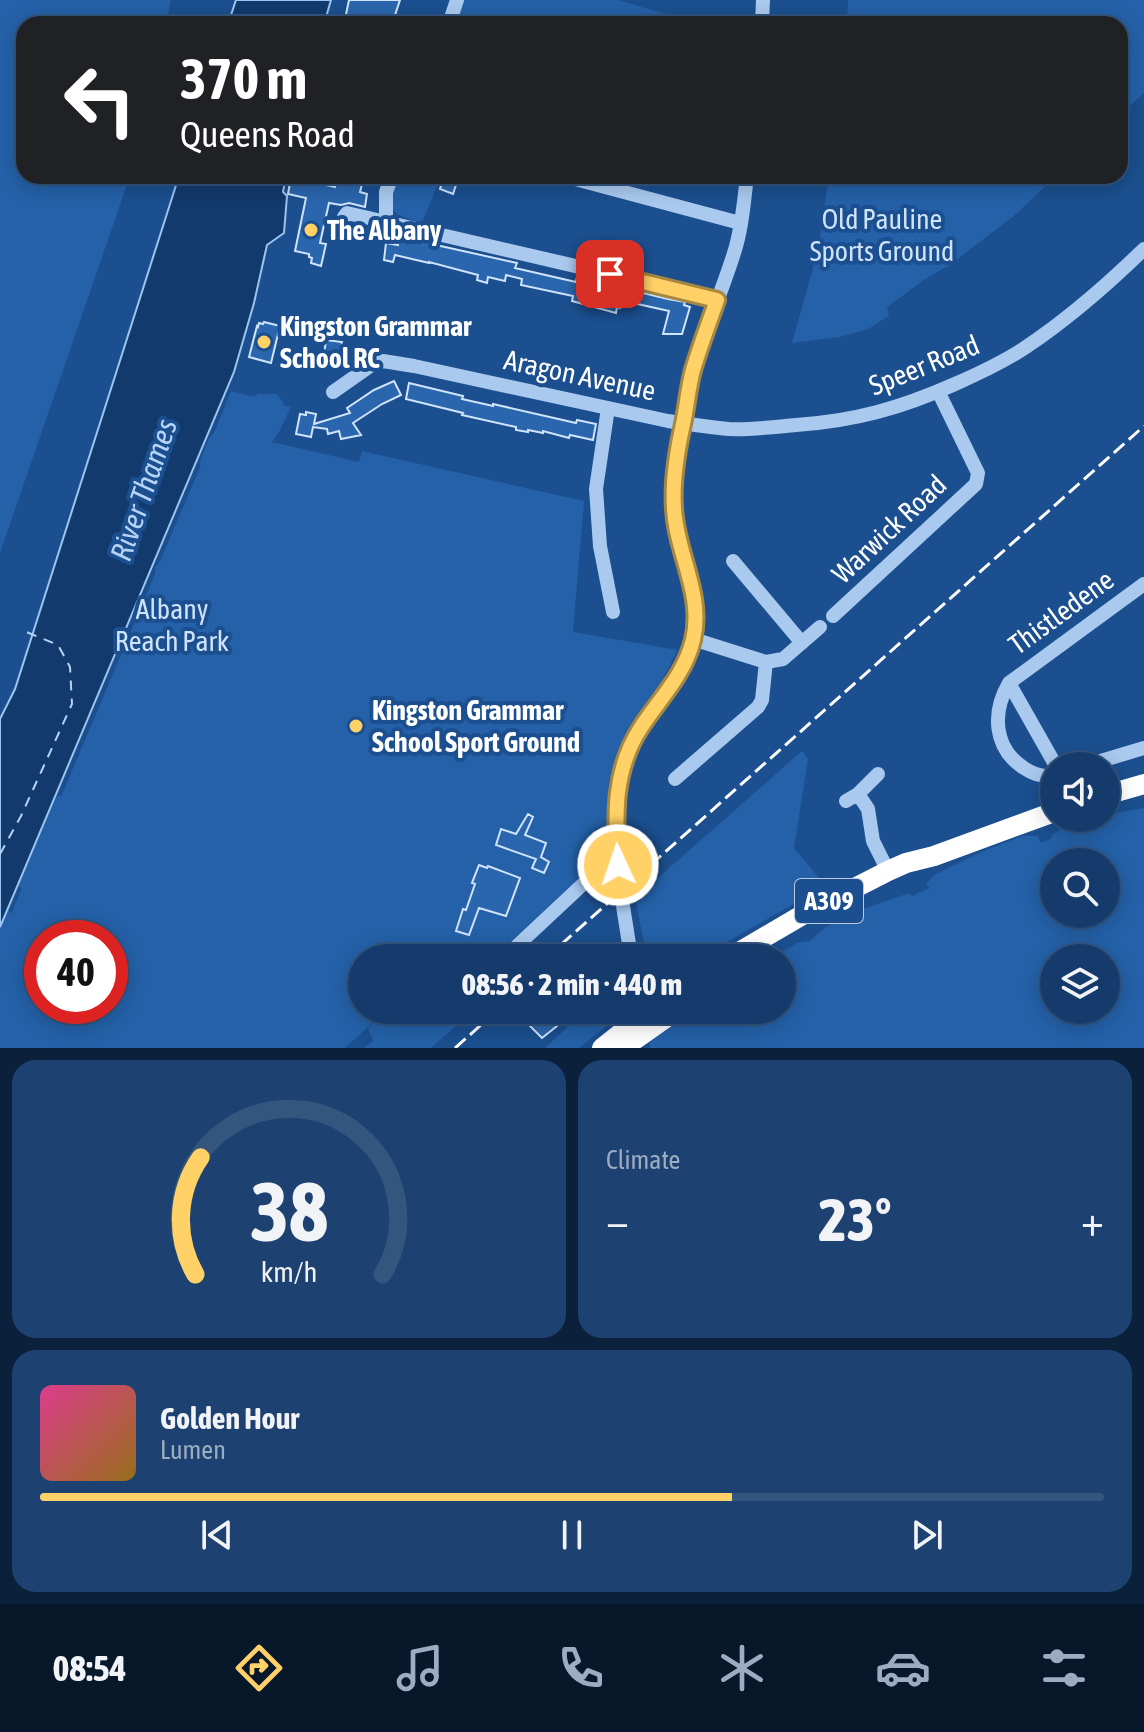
<!DOCTYPE html>
<html lang="en">
<head>
<meta charset="utf-8">
<style>
  body { margin:0; font-family:"Asap Condensed",sans-serif; background:#1d4271; color:#f1f3f6; height:100vh; display:flex; flex-direction:column; font-size:30px; white-space:nowrap }
  * { box-sizing:border-box; margin:0 }
  p { font-size:26px; color:#9dadc1 }
  .icon { flex:none; width:44px; height:44px; fill:none; stroke:currentColor; stroke-width:2; stroke-linecap:round; stroke-linejoin:round }
  .map { position:relative; height:1048px; overflow:hidden }
  .details { display:flex; flex-direction:column; gap:12px; padding:12px; background:#0b203b; flex:1 }
  .details>* { flex:none }
  .top-card { position:absolute; left:16px; top:16px; width:1112px; height:168px; border-radius:24px; box-shadow:0 4px 20px #0003,0 0 0 2px #33557e; background:#202124; color:#fff; overflow:hidden }
  .fabs { position:absolute; left:1040px; top:752px; display:grid; gap:16px }
  .fabs a { display:grid; place-items:center; width:80px; height:80px; border-radius:50%; background:#143b6b; box-shadow:0 4px 20px #0003,0 0 0 2px #33557e; font-size:40px }
  .speed { position:absolute; left:24px; top:920px; display:flex; gap:16px; font-size:40px; font-weight:700; text-align:center }
  .speed>* { display:grid; place-content:center; width:104px; height:104px; border-radius:50%; background:#143b6b; box-shadow:0 4px 20px #0003,0 0 0 2px #33557e; line-height:1 }
  .speed .limit { border:12px solid #d22; background:#fff; color:#111 }
  .pin { position:absolute; display:grid; place-items:center; width:68px; height:68px; color:#fff; margin:-34px; border-radius:16px; box-shadow:0 4px 12px #0006 }
  .me { position:absolute; width:88px; margin:-44px; rotate:357deg; stroke-linejoin:round; filter:drop-shadow(0 0 6px #0008) }
  .turn { display:flex; align-items:center; gap:28px; height:168px; padding:0 32px; font-size:36px }
  .turn .icon { width:104px; height:104px; stroke-width:2.5 }
  .turn b { display:block; font-size:56px; line-height:68px }
  .big { font-size:60px; font-weight:800; line-height:1.1 }
  .details .tile { flex:1; display:flex; flex-direction:column; justify-content:center; gap:12px; min-width:0; padding:0 28px; border-radius:24px; background:#1d4271 }
  .details .dial { align-items:center; gap:0 }
  .dial svg { height:208px; overflow:visible; fill:none; stroke:#33557e; stroke-width:7; stroke-linecap:round; text-anchor:middle }
  .dial text { fill:#f1f3f6; stroke:none }
  .song { display:flex; align-items:center; gap:24px }
  .cover { width:96px; height:96px; border-radius:12px; background:linear-gradient(135deg,hsl(330 70% 55%),hsl(40 70% 35%)) }
  .played { height:8px; border-radius:4px; background:linear-gradient(90deg,#ffd166 65%,#33557e 65%) }
  .keys { display:flex; justify-content:space-around; direction:ltr }
  .heat { display:flex; justify-content:space-between; align-items:center; font-size:44px; direction:ltr }
  .details .tiles { flex:1; display:grid; gap:12px; grid-template-columns:1fr 1fr }
  .tile:last-child { grid-column:span 2 }
  .trip { position:absolute; left:348px; top:944px; width:448px; height:80px; border-radius:40px; background:#143b6b; box-shadow:0 4px 20px #0003,0 0 0 2px #33557e; font-weight:800; line-height:80px; text-align:center }
  .dock { display:flex; height:128px; justify-content:space-around; align-items:center; background:#08182b; color:#9dadc1 }
  .dock .icon { width:56px; height:56px }
  .dock .current { color:#ffd166 }
  .dock b { font-size:36px; color:#f1f3f6 }
  .map>svg:first-child { display:block }
</style>
</head>
<body>
<div class="map">
<svg width="1144" height="1048" viewBox="0 0 1144 1048">
  <rect width="100%" height="100%" fill="#1b4f8f"/>
  <path fill="#2461a8" fill-rule="evenodd" d="M 0,0 L 171,0 L 166,24 L 24,24 L 24,176 L 130,176 L 0,553 Z
    M 464,0 L 618,0 L 693,22 L 692,24 L 456,24 Z
    M 848,0 L 1144,0 L 1144,93 L 1120,115 L 1120,24 L 847,24 Z
    M 400,176 L 414,176 L 438,184 L 422,223 C 388,214 384,209 400,176 Z
    M 829,176 L 1056,176 L 1015,215 L 951,264 L 924,280 L 887,307 L 889,316 L 868,329 L 840,337 L 792,343 L 818,250 Z
    M 231,391 L 254,397 L 258,394 L 277,394 L 284,403 L 283,405 L 291,407 L 278,434 L 272,442 L 359,462 L 362,451 L 584,501 L 573,632 L 678,650 L 658,688 L 627,737 L 610,780 L 609,839 L 594,841 L 579,853 L 593,866 L 492,958 L 362,958 L 362,1010 L 387,1010 L 345,1048 L 0,1048 L 0,907 L 6,905 L 11,914 L 22,888 L 11,883 L 28,825 L 59,795 L 61,797 L 155,574 L 155,568 L 160,561 L 201,465 L 199,464 L 209,438 L 214,433 ZM 42,938 L 110,938 L 110,1006 L 42,1006 Z
    M 802,751 L 808,759 L 794,848 L 826,886 L 739,935 L 702,958 L 647,958 L 635,898 Z
    M 1144,808 L 1144,1048 L 650,1048 L 649,1042 L 672,1026 L 677,1027 L 683,1024 L 685,1015 L 692,1010 L 782,1010 L 782,958 L 772,958 L 797,943 L 810,941 L 825,927 L 866,908 L 909,893 L 912,896 L 929,888 L 926,884 L 934,875 L 979,853 L 1022,836 L 1038,836 L 1040,843 L 1053,838 L 1051,836 C 1062,828 1071,823 1085,823 L 1085,829 L 1108,822 L 1104,818 L 1109,813 L 1115,813 ZM 1054,862 L 1106,862 L 1106,914 L 1054,914 ZM 1054,958 L 1106,958 L 1106,1010 L 1054,1010 Z
    M 417,1010 L 474,1010 L 431,1048 L 364,1048 L 373,1041 L 368,1028 L 384,1015 L 399,1024 Z
    M 586,1010 L 621,1010 L 610,1023 L 579,1048 L 545,1048 Z"/>
  <path fill="#123a6d" stroke="#9cc4f0" stroke-width="2" d="M 236,0 L 331,0 L 324,24 L 228,24 Z
    M 179,176 L 286,176 L 283,192 L 287,196 L 284,233 L 267,245 L 254,303 L 234,372 L 0,927 L 0,719 L 15,689 Z"/>
  <g fill="none" stroke-linecap="round" stroke-linejoin="round">
    <path stroke="#b5d3f5" stroke-width="2" stroke-dasharray="10 8" stroke-linecap="butt" d="M 0,854 L 21,816 L 72,704 L 70,667 L 58,645 L 24,631"/>
  </g>
  <path fill="#2a66ad" stroke="#cfe3fa" stroke-width="2" d="M 349,0 L 400,0 L 392,24 L 344,24 Z
    M 338,176 L 364,176 L 360,192 L 367,194 L 365,207 L 349,203 L 341,205 L 329,203 L 320,243 L 326,244 L 321,266 L 311,263 L 312,258 L 309,257 L 309,254 L 295,251 L 306,198 L 288,194 L 291,177 L 335,187 Z
    M 444,176 L 459,176 L 453,194 L 440,189 Z
    M 400,237 L 517,263 L 515,268 L 576,282 L 577,277 L 668,299 L 685,302 L 684,305 L 690,307 L 682,334 L 663,334 L 669,311 L 624,301 L 621,301 L 620,308 L 617,307 L 616,313 L 572,301 L 573,296 L 521,285 L 522,279 L 506,275 L 505,281 L 488,277 L 487,283 L 477,280 L 478,275 L 429,262 L 429,263 L 395,255 L 393,262 L 384,260 L 386,243 L 398,245 Z
    M 264,322 L 280,326 L 271,363 L 249,357 L 257,326 L 258,327 L 259,323 L 263,324 Z
    M 326,340 L 342,342 L 339,364 L 323,361 Z
    M 394,381 L 401,395 L 382,404 L 353,423 L 361,435 L 341,439 L 339,431 L 328,434 L 327,429 L 313,427 L 311,437 L 296,434 L 300,414 L 306,415 L 306,412 L 316,414 L 314,424 L 350,413 L 347,408 L 374,390 Z
    M 409,383 L 463,396 L 462,399 L 493,406 L 493,404 L 576,423 L 577,420 L 596,424 L 593,440 L 570,435 L 569,438 L 543,431 L 543,433 L 528,430 L 528,432 L 516,430 L 516,427 L 462,415 L 463,413 L 406,399 Z
    M 528,814 L 533,817 L 525,835 L 546,843 L 541,857 L 549,862 L 544,873 L 532,868 L 536,859 L 496,845 L 501,829 L 516,834 Z
    M 479,865 L 487,868 L 488,866 L 520,878 L 506,916 L 479,908 L 469,935 L 456,931 L 463,909 L 466,910 L 475,884 L 472,883 Z
    M 528,1010 L 577,1010 L 542,1038 L 520,1016 Z"/>
  <g fill="none" stroke-linecap="round" stroke-linejoin="round">
    <path stroke="#a9c9ee" stroke-width="14" d="M 449,24 L 457,0
      M 762,24 L 763,0
      M 564,176 L 740,223
      M 344,217 L 347,213 C 470,241 594,270 717,300
      M 386,222 L 386,192 L 392,176
      M 333,392 L 370,366 L 383,361 L 414,366 L 668,421 C 688,424 708,427 729,429 C 751,430 774,427 796,425 C 855,421 901,408 955,384 C 980,373 1004,362 1026,347 C 1068,319 1108,284 1144,249
      M 608,408 L 596,489 L 600,546 L 613,612
      M 733,561 L 802,643
      M 833,616 L 976,484 L 978,473 L 938,391
      M 766,662 L 783,659 L 820,627
      M 1009,683 L 1056,766
      M 1084,766 L 1144,748
      M 1054,775 C 1043,778 1033,774 1024,768 C 993,748 992,712 1009,683 L 1144,584
      M 675,779 L 758,707 L 762,700 L 766,662 L 693,639
      M 858,794 L 868,809 L 873,841 L 888,871
      M 846,801 L 858,794 L 878,774
      M 504,958 L 597,871 L 618,865
      M 631,958 C 622,891 600,807 631,744 C 650,707 682,682 692,641 C 705,588 670,539 673,486 C 674,471 675,453 679,438 C 680,432 683,427 684,421 C 687,403 689,385 694,367 C 705,329 722,292 734,253 C 742,229 744,201 747,176"/>
    <path stroke="#fff" stroke-width="20" d="M 1106,795 L 1144,784
      M 729,958 L 804,914 L 888,871 L 906,863 L 934,856 L 1054,812
      M 602,1048 L 650,1010
      M 623,1048 L 677,1010"/>
    <path stroke="#fff" stroke-width="3" stroke-dasharray="14 6" stroke-linecap="butt" d="M 546,958 L 1144,426
      M 455,1048 L 498,1010"/>
  </g>
  <g fill="none" stroke-linecap="round" stroke-linejoin="round">
    <g stroke="#a68842" stroke-width="20">
      <path id="route" d="M 610,274 L 717,300 C 709,323 700,346 693,370 C 688,388 687,406 683,424 C 677,451 672,480 674,508 C 676,553 704,594 693,640 C 684,676 659,699 640,729 C 613,771 615,817 618,865"/>
    </g>
    <use href="#route" stroke="#ffd166" stroke-width="14"/>
  </g>
  <g fill="#ffd166" stroke="#1b4f8f" stroke-width="3">
    <circle cx="311" cy="230" r="8"/>
    <circle cx="264" cy="342" r="8"/>
    <circle cx="356" cy="726" r="8"/>
  </g>
  <g text-anchor="middle" stroke-width="8" stroke-linejoin="round" paint-order="stroke">
    <rect fill="#1b4f8f" stroke="#bbcadd" stroke-width="2" x="795" y="879" width="68" height="44" rx="6"/>
    <g font-size="26" font-weight="bold" fill="#fff">
      <text x="829" y="910">A309</text>
    </g>
    <g font-size="28" fill="#cfe3fa" stroke="#1b4f8f">
      <text x="882" y="229">Old Pauline<tspan x="882" dy="32">Sports Ground</tspan></text>
      <text x="172" y="619">Albany<tspan x="172" dy="32">Reach Park</tspan></text>
    </g>
    <g font-size="28" font-weight="bold" fill="#fff" stroke="#1b4f8f" text-anchor="start">
      <text x="327" y="240">The Albany</text>
      <text x="280" y="336">Kingston Grammar<tspan x="280" dy="32">School RC</tspan></text>
      <text x="372" y="720">Kingston Grammar<tspan x="372" dy="32">School Sport Ground</tspan></text>
    </g>
    <g font-size="28" fill="#fff" stroke="#1b4f8f">
      <text transform="translate(924 365) rotate(-22)" y="10">Speer Road</text>
      <text transform="translate(580 375) rotate(12)" y="10">Aragon Avenue</text>
      <text transform="translate(889 529) rotate(-43)" y="10">Warwick Road</text>
      <text transform="translate(1061 612) rotate(-36)" y="10">Thistledene</text>
    </g>
    <g font-size="30" font-style="italic" fill="#b5d3f5" stroke="#1b4f8f">
      <text transform="translate(144 490) rotate(-71)" y="10">River Thames</text>
    </g>
  </g>
</svg>
<div class="fabs">
<a><svg class="icon" aria-label="sound" viewBox="0 0 24 24"><path d="M4 9h4l5-4v14l-5-4H4zM17 9q2 3 0 6"/></svg></a>
<a><svg class="icon" aria-label="search" viewBox="0 0 24 24"><circle cx="10" cy="10" r="6"/><path d="M15 15l6 6"/></svg></a>
<a><svg class="icon" aria-label="layers" viewBox="0 0 24 24"><path d="M12 4l9 5-9 5-9-5zM3 14l9 5 9-5"/></svg></a>
</div>
<div class="speed"><div class="limit">40</div></div>
<div class="pin" style="left:610px;top:274px;background:#d93025"><svg class="icon" aria-label="arrive" viewBox="0 0 24 24"><path d="M6 21V4h12l-3 4 3 4H6"/></svg></div>
<svg class="me" style="left:618px;top:865px" viewBox="-20 -20 40 40"><circle r="17" fill="#ffd166" stroke="#fff" stroke-width="3"/><path d="M0-11L8 9 0 5-8 9z" fill="#fff"/></svg>
<div class="trip">08:56 · 2 min · 440 m</div>
<div class="top-card">
<div class="turn"><svg class="icon" aria-label="left" viewBox="0 0 24 24"><path d="M17 20v-9H6M10 6l-5 5 5 5"/></svg><div><b>370 m</b>Queens Road</div></div>
</div>
</div>
<section class="details">
<div class="tiles">
<div class="tile dial"><svg viewBox="0 0 100 80">
<path d="M14 69A42 42 0 1 1 86 69"/>
<path d="M14 69A42 42 0 0 1 16 24" stroke="#ffd166"/>
<text x="50" y="56" font-size="32" font-weight="700">38</text>
<text x="50" y="72" font-size="11">km/h</text>
</svg></div>
<div class="tile"><p>Climate</p>
<div class="heat"><a>−</a><b class="big">23°</b><a>+</a></div>
</div>
<div class="tile">
<div class="song"><i class="cover"></i><div><b>Golden Hour</b><p>Lumen</p></div></div>
<div class="played"></div>
<div class="keys"><svg class="icon" aria-label="previous" viewBox="0 0 24 24"><path d="M18 5L8 12l10 7zM5 5v14"/></svg><svg class="icon" aria-label="pause" viewBox="0 0 24 24"><path d="M8 5v14M16 5v14"/></svg><svg class="icon" aria-label="next" viewBox="0 0 24 24"><path d="M6 5l10 7-10 7zM19 5v14"/></svg></div>
</div>
</div>
</section>
<nav class="dock">
<b>08:54</b>
<svg class="icon current" aria-label="directions" viewBox="0 0 24 24"><path d="M12 3l9 9-9 9-9-9zM9 14v-3h6M13 9l2 2-2 2"/></svg>
<svg class="icon" aria-label="music" viewBox="0 0 24 24"><path d="M9 18V5l10-2v13"/><circle cx="6" cy="18" r="3"/><circle cx="16" cy="16" r="3"/></svg>
<svg class="icon" aria-label="phone" viewBox="0 0 24 24"><path d="M5 4h4l2 5-3 2q2 4 5 5l2-3 5 2v4C11 20 4 13 5 4z"/></svg>
<svg class="icon" aria-label="climate" viewBox="0 0 24 24"><path d="M12 3v18M4 7l16 10M4 17L20 7"/></svg>
<svg class="icon" aria-label="car" viewBox="0 0 24 24"><path d="M5 17H2v-5l4-1 3-4h7l3 4 3 1v5h-3M9 17h6M6 11h13"/><circle cx="7" cy="17" r="2"/><circle cx="17" cy="17" r="2"/></svg>
<svg class="icon" aria-label="filters" viewBox="0 0 24 24"><path d="M4 7h16M4 17h16"/><circle cx="9" cy="7" r="2"/><circle cx="15" cy="17" r="2"/></svg>
</nav>
</body>
</html>
